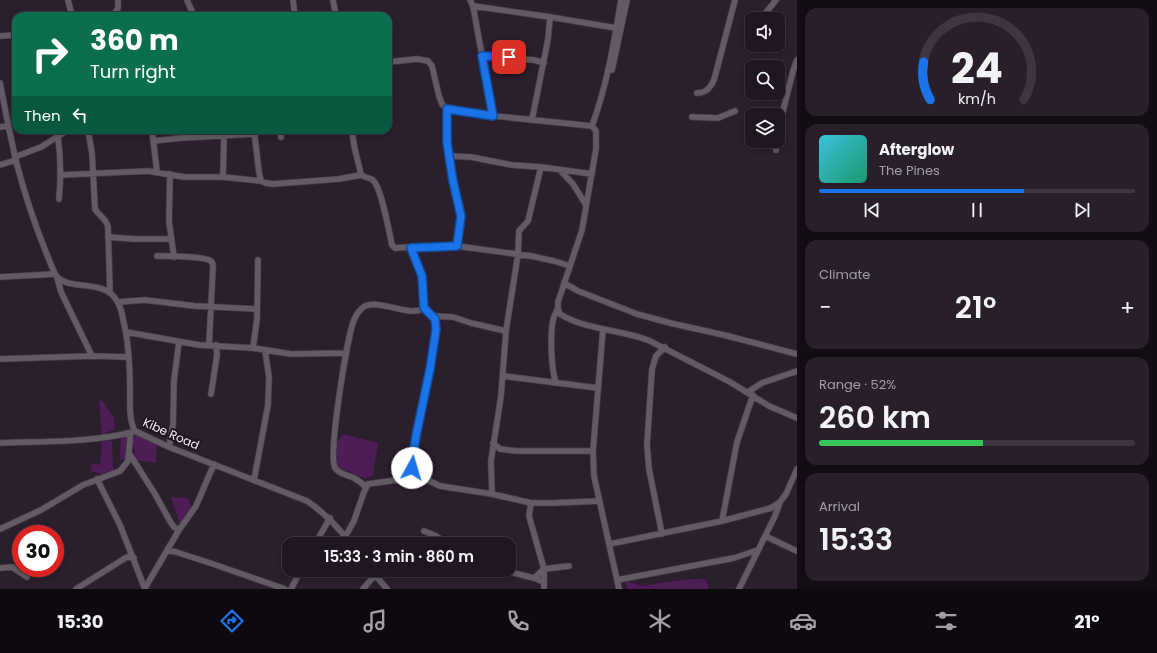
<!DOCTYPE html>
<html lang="en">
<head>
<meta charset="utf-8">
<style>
  body { margin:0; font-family:Poppins,sans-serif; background:#281f2a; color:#f1f3f6; height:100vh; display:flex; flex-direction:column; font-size:15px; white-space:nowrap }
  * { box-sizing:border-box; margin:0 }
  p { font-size:13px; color:#a29fa5 }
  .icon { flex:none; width:22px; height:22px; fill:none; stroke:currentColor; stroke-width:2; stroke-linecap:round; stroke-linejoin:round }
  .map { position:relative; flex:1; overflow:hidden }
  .details { display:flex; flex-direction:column; gap:8px; padding:8px; background:#120c13; width:360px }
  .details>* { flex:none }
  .hud { position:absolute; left:12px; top:12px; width:380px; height:122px; border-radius:12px; box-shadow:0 2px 6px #0003,0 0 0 1px #3d3540; background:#0b6e4f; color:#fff; overflow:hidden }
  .fabs { position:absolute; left:745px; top:12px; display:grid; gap:8px }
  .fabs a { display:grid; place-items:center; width:40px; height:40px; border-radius:8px; background:#201622; box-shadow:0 2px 6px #0003,0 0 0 1px #3d3540; font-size:20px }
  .speed { position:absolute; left:12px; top:525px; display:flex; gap:8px; font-size:20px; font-weight:700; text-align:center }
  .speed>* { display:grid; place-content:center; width:52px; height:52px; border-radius:50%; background:#201622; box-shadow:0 2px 6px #0003,0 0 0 1px #3d3540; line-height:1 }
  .speed .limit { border:6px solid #d22; background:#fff; color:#111 }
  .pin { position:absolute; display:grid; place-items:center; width:34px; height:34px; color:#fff; margin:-17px; border-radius:8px; box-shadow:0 2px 6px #0006 }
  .me { position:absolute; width:44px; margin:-22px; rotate:6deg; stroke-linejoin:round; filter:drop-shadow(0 0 3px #0008) }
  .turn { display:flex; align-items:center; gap:14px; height:84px; padding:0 12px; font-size:18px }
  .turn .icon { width:52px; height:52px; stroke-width:2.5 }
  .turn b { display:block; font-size:28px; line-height:34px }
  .then { display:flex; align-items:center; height:38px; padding:0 12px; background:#0003; gap:8px; font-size:15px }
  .big { font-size:30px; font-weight:600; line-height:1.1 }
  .details .widget { flex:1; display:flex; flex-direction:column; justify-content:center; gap:6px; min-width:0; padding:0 14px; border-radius:12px; background:#281f2a }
  .details .dial { align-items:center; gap:0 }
  .dial svg { height:104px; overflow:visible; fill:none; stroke:#3d3540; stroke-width:7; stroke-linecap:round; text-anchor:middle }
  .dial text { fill:#f1f3f6; stroke:none }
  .song { display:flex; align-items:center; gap:12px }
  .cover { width:48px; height:48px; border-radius:6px; background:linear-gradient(135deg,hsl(190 70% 55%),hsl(160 70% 35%)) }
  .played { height:4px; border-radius:2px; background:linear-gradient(90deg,#1a73e8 65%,#3d3540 65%) }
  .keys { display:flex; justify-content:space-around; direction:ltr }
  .heat { display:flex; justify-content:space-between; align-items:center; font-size:22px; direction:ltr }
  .charge { height:6px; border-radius:3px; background:linear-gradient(90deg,#34c759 52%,#3d3540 0) }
  .trip { position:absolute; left:282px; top:537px; width:234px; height:40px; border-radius:12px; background:#201622; box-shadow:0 2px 6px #0003,0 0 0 1px #3d3540; font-weight:600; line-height:40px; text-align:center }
  .tab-bar { display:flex; height:64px; justify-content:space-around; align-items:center; background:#0d090e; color:#a29fa5 }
  .tab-bar .icon { width:28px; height:28px }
  .tab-bar .active { color:#1a73e8 }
  .tab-bar b { font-size:18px; color:#f1f3f6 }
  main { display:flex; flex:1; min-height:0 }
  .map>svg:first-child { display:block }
</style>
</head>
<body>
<main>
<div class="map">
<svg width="797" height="589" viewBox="0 0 797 589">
  <rect width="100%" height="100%" fill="#2b1e2d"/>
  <path fill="#4d1d56" d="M 99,400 L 103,401 L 114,418 L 115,429 L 102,435 Z
    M 136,434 L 157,441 L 156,463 L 136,460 L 134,447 L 128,446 L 126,459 L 120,459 L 121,438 Z
    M 343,434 L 378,443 L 373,475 L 366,479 L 337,467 L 336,444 Z
    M 112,440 L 113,471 L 102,474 L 90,471 L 92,463 L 100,465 L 102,442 Z
    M 171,497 L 188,498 L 192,509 L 180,525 Z
    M 689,579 L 706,579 L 709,589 L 627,589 L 626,581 L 641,586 Z"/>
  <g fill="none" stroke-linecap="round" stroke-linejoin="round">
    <g stroke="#473b49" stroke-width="7">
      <path id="minor" d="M 68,0 L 72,16
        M 187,0 L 194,16
        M 293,0 L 295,16
        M 333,0 L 336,16
        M 470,0 L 473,6 L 493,116
        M 473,6 L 550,17
        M 113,16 L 118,8 L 118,0
        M 761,19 L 776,0
        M 0,36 L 16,35
        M 482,56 L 534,60 L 544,63
        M 388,62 L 417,59 L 428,61 L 432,66 L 439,96 L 442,104 L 447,109 L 475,114 L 592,126 L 596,131 L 596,149 L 582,230 L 558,302 L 558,308 L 560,314 C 587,331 622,329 650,341 L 730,382 L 769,406 L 797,418
        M 612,70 L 627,0
        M 0,83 C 5,109 10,135 16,161 C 26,200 39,237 55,274 C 67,293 104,277 117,301 C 120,306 122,313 123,319 C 129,343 130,367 130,392 C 130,404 129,421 135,431 L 169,447 L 307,501 C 325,513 338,527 351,544
        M 697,93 C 706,93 710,88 714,80 L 735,0
        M 447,109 L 447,142 L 449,156 L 453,181 L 461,217 L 457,246
        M 692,117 L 718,118 L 735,111
        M 532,120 L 548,39 L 550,17 L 616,28
        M 592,126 C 607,85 614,43 621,0
        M 0,127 L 8,126
        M 88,130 L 92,153 L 95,209 C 99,216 106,218 108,227 L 110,293
        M 152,130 L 157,172
        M 254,130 L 259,172 L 261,181
        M 281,130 L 281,137
        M 352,130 C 353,147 358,159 361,175 C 364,177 370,178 373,180 C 382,189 389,232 392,245 L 395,248 L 422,246 L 457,246 L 531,256 L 554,261 L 570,266
        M 778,131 L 793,71 L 797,60
        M 58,137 C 61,159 61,178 59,199
        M 153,141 L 181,138 L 255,134
        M 776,150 L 776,141
        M 449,156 L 471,157 L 512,165 L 541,167 L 592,174
        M 15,157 L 41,147 L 68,130
        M 0,165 L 16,160
        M 560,170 L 573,184 L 586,205
        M 170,174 L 169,221 L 174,257
        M 61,175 L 148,171 L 184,177 L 223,177 L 261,181 L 266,183 L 273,184 L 339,179 L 361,175
        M 223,177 L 224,135
        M 108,237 L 134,239 L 171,239
        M 157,256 C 168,256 203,256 211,261 C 213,263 213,264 213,267 L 209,345
        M 0,277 L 55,274
        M 57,277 L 61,292 L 92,356
        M 564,283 L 578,291 L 637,314 L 670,323 L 724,335 L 797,354
        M 118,302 L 145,300 L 195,306 L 257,309
        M 424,308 L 435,319 L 436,330 L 430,369 L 412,461 L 412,468 L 415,474 L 440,486 L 492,494 L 531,503 L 553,503 L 599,501
        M 432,316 L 453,317 L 471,323 L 506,331
        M 603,329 L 593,451 L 594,476 L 619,589
        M 126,332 L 199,345 L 253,348 L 291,354 L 346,353
        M 253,348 L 257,319 L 258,260
        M 0,359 L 92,356 L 129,357
        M 503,376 L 598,388
        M 556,383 C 551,369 550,335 553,320 C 554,316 556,312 558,308
        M 748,392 L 762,383 L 797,371
        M 211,394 L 217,355 L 216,345
        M 0,443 C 45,441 89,443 133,432
        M 493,443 L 500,449 L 516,451 L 593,451
        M 169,447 L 173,425 L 174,380 L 179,342
        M 129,453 L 155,494 L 171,523 L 174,527 L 179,530
        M 97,479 L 120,525 L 145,589
        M 254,480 L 268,405 L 269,377 L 265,350
        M 366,487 C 362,483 358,480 354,478 C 348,475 339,474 335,468 C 328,455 347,337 354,320 C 356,315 360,309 365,306 C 380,299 411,318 424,308 L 422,276 L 411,248
        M 492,494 L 491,461 L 501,396 L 506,331 L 518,254 L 519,231 L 528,221 L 541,167
        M 531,503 L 529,516 L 544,569 L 544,589
        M 722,521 L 737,442 L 753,395
        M 0,529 L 41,510 L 83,485 L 120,471 L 128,461 L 130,441 L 130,433
        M 424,531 L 436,536 L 448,544
        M 662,534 L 649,469 L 647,445 L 652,369 L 656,356 L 665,347
        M 765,536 L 797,551
        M 345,537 L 354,521 L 364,492 L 368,484 L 397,480 L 415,474
        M 315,544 L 330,518
        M 610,544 L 722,521 L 771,508 L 780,502 L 786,494 L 797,469
        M 167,550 L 176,552 L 213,564 L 285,589
        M 0,568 L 12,567 L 27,577
        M 371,570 L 387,589
        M 502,570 L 534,578 L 544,582
        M 534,578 L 544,569 L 569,566
        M 617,580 L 734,558 L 758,550
        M 145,588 L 179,530 L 196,506 L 214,464
        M 76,589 L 127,557 L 134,558
        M 291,589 L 301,570
        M 363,589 L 375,575
        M 739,589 L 775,516 L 780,502"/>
    </g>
    <use href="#minor" stroke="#625b63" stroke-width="5.5"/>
  </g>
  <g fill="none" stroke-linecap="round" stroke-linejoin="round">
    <g stroke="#114b97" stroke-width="10">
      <path id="route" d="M 412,468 L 412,461 L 416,436 L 430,369 L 436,330 L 435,319 L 424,308 L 422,276 L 411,248 L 457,246 L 461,216 L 453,181 L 449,156 L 447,142 L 447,109 L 493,116 L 482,56 L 509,57"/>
    </g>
    <use href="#route" stroke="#1a73e8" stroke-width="7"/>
  </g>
  <g text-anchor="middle" stroke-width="4" stroke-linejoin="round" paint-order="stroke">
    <g font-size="12" fill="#f3eaf4" stroke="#211523">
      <text transform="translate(171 434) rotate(24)" y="4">Kibe Road</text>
    </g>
  </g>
</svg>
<div class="fabs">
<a><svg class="icon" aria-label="sound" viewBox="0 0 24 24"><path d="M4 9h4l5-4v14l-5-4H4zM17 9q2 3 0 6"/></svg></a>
<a><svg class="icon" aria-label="search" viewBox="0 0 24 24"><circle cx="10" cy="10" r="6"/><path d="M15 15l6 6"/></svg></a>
<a><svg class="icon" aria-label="layers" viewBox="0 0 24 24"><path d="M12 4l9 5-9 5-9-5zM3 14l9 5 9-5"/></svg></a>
</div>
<div class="speed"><div class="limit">30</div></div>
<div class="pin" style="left:509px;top:57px;background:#d93025"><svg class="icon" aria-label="arrive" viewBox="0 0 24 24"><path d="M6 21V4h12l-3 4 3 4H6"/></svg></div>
<svg class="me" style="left:412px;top:468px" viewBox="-20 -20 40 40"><circle r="19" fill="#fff"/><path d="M0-13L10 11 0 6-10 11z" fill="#1a73e8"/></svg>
<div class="trip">15:33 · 3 min · 860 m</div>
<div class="hud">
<div class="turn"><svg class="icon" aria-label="right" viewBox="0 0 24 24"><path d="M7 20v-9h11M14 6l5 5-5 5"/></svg><div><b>360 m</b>Turn right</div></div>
<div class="then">Then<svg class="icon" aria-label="left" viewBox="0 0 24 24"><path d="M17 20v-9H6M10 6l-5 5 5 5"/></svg></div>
</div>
</div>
<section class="details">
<div class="widget dial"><svg viewBox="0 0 100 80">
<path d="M14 69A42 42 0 1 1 86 69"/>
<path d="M14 69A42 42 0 0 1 9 40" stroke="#1a73e8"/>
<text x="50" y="56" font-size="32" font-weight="700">24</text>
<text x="50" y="72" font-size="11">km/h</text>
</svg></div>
<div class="widget">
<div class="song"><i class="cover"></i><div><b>Afterglow</b><p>The Pines</p></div></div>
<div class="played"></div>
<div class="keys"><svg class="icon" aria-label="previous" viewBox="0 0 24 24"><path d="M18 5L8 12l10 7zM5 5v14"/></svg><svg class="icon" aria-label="pause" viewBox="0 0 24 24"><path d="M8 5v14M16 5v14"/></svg><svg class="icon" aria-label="next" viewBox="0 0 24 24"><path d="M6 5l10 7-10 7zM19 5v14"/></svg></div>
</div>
<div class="widget"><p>Climate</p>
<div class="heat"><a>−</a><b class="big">21°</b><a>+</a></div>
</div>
<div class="widget"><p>Range · 52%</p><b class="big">260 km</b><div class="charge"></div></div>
<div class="widget"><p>Arrival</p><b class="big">15:33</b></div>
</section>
</main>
<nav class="tab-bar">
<b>15:30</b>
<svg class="icon active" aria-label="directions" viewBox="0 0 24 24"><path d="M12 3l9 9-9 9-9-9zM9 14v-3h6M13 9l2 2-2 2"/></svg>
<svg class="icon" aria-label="music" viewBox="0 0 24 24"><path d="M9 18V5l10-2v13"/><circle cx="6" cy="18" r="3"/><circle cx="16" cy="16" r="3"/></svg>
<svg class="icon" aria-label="phone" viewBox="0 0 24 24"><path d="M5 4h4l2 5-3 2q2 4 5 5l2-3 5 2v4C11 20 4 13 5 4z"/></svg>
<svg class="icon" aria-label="climate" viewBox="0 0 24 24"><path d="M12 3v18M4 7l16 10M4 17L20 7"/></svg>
<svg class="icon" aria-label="car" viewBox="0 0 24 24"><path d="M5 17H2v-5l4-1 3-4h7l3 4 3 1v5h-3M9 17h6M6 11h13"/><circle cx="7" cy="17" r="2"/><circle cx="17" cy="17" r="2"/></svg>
<svg class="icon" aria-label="filters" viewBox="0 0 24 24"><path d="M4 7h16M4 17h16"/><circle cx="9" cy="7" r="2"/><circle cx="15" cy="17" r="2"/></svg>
<b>21°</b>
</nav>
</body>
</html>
